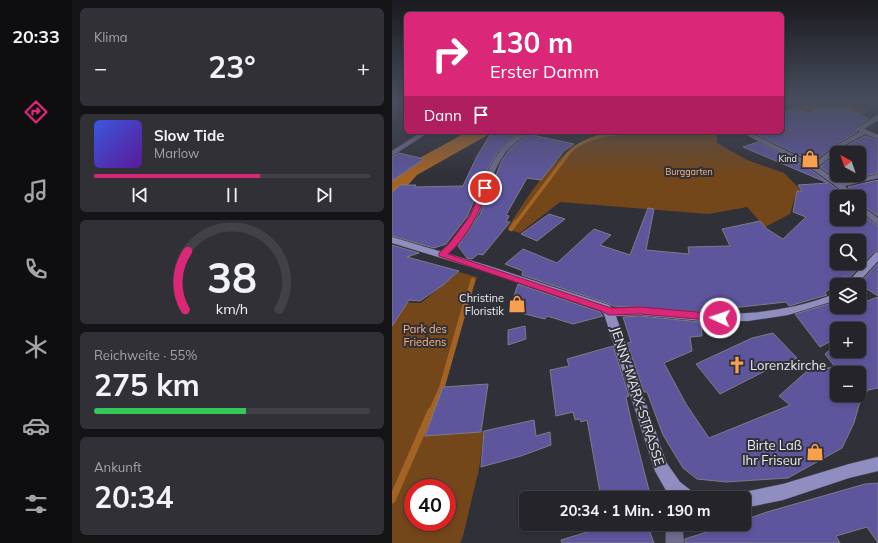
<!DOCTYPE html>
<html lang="de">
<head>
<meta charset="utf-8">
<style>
  body { margin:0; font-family:Mulish,sans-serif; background:#303036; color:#f1f3f6; height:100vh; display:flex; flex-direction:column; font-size:15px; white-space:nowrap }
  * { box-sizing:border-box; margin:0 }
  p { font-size:13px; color:#a3a4a8 }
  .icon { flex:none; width:22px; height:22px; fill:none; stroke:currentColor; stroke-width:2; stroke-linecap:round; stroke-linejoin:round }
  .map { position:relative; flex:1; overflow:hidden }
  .drawer { display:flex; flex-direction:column; gap:8px; padding:8px; background:#141417; width:320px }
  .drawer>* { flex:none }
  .banner { position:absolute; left:12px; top:12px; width:380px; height:122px; border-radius:6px; box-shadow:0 2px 6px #0003,0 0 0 1px #414147; background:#db2777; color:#fff; overflow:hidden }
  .needle { width:26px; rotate:320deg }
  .tools { position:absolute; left:438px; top:146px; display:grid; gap:8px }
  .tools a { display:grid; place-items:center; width:36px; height:36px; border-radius:6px; background:#24242a; box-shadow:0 2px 6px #0003,0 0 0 1px #414147; font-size:20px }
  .speed { position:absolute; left:12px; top:479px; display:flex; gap:8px; font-size:20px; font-weight:700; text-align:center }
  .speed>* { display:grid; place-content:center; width:52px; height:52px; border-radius:50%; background:#24242a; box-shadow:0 2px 6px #0003,0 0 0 1px #414147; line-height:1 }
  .speed .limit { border:6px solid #d22; background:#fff; color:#111 }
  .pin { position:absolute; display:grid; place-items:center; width:34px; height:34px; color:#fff; margin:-17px; border:2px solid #fff; border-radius:50%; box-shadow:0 1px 4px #0007 }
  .me { position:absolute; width:44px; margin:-22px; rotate:273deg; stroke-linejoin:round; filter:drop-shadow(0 0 3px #0008) }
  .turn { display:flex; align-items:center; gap:14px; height:84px; padding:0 20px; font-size:18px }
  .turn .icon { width:52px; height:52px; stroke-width:2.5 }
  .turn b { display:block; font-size:28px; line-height:34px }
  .then { display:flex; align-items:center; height:38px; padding:0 20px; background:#0003; gap:8px; font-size:15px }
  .big { font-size:30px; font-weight:700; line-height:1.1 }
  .drawer .tile { flex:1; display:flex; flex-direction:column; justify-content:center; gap:6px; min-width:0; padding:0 14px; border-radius:6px; background:#303036 }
  .drawer .dial { align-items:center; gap:0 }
  .dial svg { height:104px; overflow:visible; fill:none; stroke:#414147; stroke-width:7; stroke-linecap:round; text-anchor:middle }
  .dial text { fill:#f1f3f6; stroke:none }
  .song { display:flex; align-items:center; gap:12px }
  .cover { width:48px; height:48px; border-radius:6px; background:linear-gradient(135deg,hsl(230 70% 55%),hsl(270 70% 35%)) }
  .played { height:4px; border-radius:2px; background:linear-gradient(90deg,#db2777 60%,#414147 60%) }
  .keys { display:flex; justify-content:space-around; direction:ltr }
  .heat { display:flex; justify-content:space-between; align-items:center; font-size:22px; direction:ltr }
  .charge { height:6px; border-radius:3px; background:linear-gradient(90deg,#34c759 55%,#414147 0) }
  .trip { position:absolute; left:127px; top:491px; width:232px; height:40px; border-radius:6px; background:#24242a; box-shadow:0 2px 6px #0003,0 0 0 1px #414147; font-weight:700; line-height:40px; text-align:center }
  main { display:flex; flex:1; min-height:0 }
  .dock { display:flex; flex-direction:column; width:72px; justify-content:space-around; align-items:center; background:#0e0e11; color:#a3a4a8 }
  .dock .icon { width:28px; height:28px }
  .dock .on { color:#db2777 }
  .dock b { font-size:18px; color:#f1f3f6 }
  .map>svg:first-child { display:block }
</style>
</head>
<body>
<main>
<nav class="dock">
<b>20:33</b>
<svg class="icon on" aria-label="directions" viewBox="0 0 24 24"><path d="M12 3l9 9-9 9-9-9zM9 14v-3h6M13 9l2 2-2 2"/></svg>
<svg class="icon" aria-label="music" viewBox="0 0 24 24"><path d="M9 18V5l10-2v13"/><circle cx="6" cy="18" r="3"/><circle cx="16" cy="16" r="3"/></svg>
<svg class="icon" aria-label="phone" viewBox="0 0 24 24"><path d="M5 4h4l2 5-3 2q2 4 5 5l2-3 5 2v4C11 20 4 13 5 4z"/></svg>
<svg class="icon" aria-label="climate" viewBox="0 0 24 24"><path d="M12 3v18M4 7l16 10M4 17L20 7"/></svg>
<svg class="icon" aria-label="car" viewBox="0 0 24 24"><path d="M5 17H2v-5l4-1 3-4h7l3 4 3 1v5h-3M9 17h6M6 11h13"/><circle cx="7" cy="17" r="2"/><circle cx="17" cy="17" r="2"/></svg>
<svg class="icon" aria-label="filters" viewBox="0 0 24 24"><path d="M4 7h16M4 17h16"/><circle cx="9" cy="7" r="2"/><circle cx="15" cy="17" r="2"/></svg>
</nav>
<section class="drawer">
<div class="tile"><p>Klima</p>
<div class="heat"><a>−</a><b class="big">23°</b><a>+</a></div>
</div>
<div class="tile">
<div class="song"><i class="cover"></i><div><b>Slow Tide</b><p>Marlow</p></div></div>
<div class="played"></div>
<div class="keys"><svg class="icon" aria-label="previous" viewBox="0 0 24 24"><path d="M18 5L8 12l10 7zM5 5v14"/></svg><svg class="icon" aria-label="pause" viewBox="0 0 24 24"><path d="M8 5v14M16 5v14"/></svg><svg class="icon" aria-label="next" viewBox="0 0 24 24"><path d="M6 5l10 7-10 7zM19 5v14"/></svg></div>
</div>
<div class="tile dial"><svg viewBox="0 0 100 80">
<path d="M14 69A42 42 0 1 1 86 69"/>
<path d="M14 69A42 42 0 0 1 16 24" stroke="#db2777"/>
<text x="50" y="56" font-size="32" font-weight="700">38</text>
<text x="50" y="72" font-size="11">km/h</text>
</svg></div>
<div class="tile"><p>Reichweite · 55%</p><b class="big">275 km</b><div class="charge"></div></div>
<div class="tile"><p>Ankunft</p><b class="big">20:34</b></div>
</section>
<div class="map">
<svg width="486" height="543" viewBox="0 0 486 543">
  <rect width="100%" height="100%" fill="#303038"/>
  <path fill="#74471b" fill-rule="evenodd" d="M 401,106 C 412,104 467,103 475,111 L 465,120 L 453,108 L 429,109 L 419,112 Z
    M 72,132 L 92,132 L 45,159 L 35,158 Z
    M 214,132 L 325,132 L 325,143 L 355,160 L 392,173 L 408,189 L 403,197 L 398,214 L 373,227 L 355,207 L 316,214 L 168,202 L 128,233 L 115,229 C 140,190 166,145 214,132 Z
    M 67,272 L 85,277 L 51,387 L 33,436 L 92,431 L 87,469 L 71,536 L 68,543 L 0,543 L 0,302 L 29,303 ZM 21,488 L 55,488 L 55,522 L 21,522 Z"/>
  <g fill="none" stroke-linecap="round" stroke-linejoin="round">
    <path stroke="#a36325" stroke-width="3" d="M 297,132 L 315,134
      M 175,155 C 189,137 216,135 237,132"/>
    <path stroke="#a36325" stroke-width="3.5" d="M 124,223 L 176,154"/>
    <path stroke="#a36325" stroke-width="4.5" d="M 119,229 L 124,222
      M 73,307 L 81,280"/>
    <path stroke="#a36325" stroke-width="5.5" d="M 39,412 L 50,387 L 73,306"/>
    <path stroke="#a36325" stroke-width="7" d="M 0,500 L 39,411"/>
    <path fill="#a36325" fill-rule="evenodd" d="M 75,132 L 97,132 L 94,136 L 25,175 L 8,194 L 0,195 L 0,177 L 11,167 Z"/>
  </g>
  <path fill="#5e569d" stroke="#7c7b85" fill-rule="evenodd" d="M 403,108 L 417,113 L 429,109 L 457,109 L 476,119 L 464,127 L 465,132 L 446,143 L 421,162 L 360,132 L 395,132 L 390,122 L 390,113 Z
    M 108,132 L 126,132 L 182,144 L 172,151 L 149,180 L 135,178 L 114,215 L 117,216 L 114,222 L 118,222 L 91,255 L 86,254 L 80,259 L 75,258 L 66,246 L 88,215 L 110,160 L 118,149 L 132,137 L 131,135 L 125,134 L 106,152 L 94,172 L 75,217 L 54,244 L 42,248 L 0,236 L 0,193 L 8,185 L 24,185 L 23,187 L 71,186 L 85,156 L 98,135 Z
    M 473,136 L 486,140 L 486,173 L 449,181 L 428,167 L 452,147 ZM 445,153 L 467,153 L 467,175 L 445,175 Z
    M 366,142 L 419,170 L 444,188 L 452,197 L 445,197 L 445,219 L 467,219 L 467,212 L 486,226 L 486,251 L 482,252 L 457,278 L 453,276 L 433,293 L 435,295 L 397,306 L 394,302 L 340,308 L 308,310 L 308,312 L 221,306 L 217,304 L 130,275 L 131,271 L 113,264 L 131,249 L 165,263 L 202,229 L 219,235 L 208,245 L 238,255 L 256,208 L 262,209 L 254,250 L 297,254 L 296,247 L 338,246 L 330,229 L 368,221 L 375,229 L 391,239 L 414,217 L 401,212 L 405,191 L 410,191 L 406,185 L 436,183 L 351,147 ZM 445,241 L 467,241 L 467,263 L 445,263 Z
    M 7,153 L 32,159 L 0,181 L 0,157 Z
    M 486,180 L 486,216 L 467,203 L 467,197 L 464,197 L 456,187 Z
    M 157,214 L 173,219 L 145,241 L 129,234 Z
    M 0,245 L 27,253 L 15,257 L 67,271 L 51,285 L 28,301 L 17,300 L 0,326 Z
    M 486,263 L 486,296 L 467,284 Z
    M 126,284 L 208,312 L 211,316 L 181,324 L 155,316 L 153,319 L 117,310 Z
    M 486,297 L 486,388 L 476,390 L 467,405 L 462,423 L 450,448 L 396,478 L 334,482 L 305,479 L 291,468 L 271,435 L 255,392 L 252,392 L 235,343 L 239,342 L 231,317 L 248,316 L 309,322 L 310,336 L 298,337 L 300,351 L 272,363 L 294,404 L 317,438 L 398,405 L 387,396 L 415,371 L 443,367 L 433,354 L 445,344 L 445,351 L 467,351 L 467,329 L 445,329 L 445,338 L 428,347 L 403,314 L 443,302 L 445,307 L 451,310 L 459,307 L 467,307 L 467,304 ZM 445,373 L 467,373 L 467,395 L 445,395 Z
    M 133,326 L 134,339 L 116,345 L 116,330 Z
    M 381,333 L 405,358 L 384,369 L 381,367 L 328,394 L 304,364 L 360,338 Z
    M 221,346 L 237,396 L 234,397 L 239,420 L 259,498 L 209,498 L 195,420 L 189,422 L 188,419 L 183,420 L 181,412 L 164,416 L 158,370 L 177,366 L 175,359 Z
    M 96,384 L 89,432 L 33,436 L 51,387 Z
    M 142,420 L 144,436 L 158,432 L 159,445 L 129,456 L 89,467 L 92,431 Z
    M 486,483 L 486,543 L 475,527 L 444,536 L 448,543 L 293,543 L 293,539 L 339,524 L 352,524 L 352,520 L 375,512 L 473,484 Z
    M 221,524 L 255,524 L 262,543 L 170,543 L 169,540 Z"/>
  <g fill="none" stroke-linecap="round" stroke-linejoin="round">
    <g stroke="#4e4e56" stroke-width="1">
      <path id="street" d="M 481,101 L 486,101 L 486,105 Z
        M 486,115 L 486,120 L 472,129 L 486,135 L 486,139 L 473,134 L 451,146 L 426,167 L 449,183 L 486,174 L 486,178 L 453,186 L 463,197 L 454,197 L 445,187 L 420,169 L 349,132 L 357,132 L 421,164 L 447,144 L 468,132 L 465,130 L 465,128 Z
        M 30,132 L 37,132 L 0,156 L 0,151 Z
        M 126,135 L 131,136 C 125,142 118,146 113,153 C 101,169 97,189 90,207 C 82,226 69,243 53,257 L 47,257 L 45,255 L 47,253 C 58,243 69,231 76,218 C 93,187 94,156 126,135 Z
        M 467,204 L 486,218 L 486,225 L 467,210 Z
        M 274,524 L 290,524 L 292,543 L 274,543 Z"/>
    </g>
    <g stroke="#4e4e56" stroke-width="1">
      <path id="secondary" d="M 0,237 L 97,266 L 217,305 L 220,308 C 265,307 311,317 356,313 C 382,311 410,306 434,297 C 438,296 441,294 445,292 L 445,300 L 396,315 L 356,321 L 311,321 L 248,315 L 224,316 L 274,462 L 288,482 L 301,492 L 303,498 L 282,498 L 276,494 L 263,471 L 212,314 L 209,311 L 89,270 L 0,243 Z
        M 486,252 L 486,261 L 464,285 L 453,285 L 483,253 Z
        M 486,457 L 486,471 L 457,478 L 391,500 L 352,508 L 352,498 L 345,498 L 346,494 L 352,492 L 391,484 L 457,464 Z"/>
    </g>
    <use href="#street" fill="#6d6c8c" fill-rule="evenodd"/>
    <use href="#secondary" fill="#908dc0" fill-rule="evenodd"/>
  </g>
  <linearGradient id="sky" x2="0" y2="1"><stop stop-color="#1a1a1f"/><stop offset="0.57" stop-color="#484e5e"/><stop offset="1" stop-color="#484e5e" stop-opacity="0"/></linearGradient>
  <rect width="486" height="177" fill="url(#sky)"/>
  <path fill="#db2777" stroke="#8e194d" d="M 91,186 L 97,188 C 87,211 76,237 56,254 L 219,308 L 248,307 L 328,314 L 333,318 L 328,321 L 248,314 L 217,315 L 209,311 L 47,256 L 47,253 L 56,245 L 78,216 Z"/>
  <defs>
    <g id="shop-bare" transform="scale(1.38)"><path d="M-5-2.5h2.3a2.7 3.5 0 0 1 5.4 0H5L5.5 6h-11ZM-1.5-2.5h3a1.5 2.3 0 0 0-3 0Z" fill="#f9a04c" stroke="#303038" stroke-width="2.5" paint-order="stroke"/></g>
    <g id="church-bare" transform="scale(1.38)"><path d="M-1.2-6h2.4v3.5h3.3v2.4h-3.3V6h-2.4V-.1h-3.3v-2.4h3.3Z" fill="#f9a04c" stroke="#303038" stroke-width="2.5" paint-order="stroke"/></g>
  </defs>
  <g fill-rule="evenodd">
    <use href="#shop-bare" x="418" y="159"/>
    <use href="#shop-bare" x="125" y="304"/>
    <use href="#church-bare" x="345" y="365"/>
    <use href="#shop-bare" x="423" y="452"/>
  </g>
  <g text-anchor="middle" stroke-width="4" stroke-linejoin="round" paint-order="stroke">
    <g font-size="9" fill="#ededf2" stroke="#303038" text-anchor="end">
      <text x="405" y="162">Kind</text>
    </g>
    <g font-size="9" fill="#fdb779" stroke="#303038">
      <text x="297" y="175">Burggarten</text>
    </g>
    <g font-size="11" fill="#ededf2" stroke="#303038" text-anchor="end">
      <text x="112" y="302">Christine<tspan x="112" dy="13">Floristik</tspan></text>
    </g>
    <g font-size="11" fill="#fdb779" stroke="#303038">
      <text x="33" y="333">Park des<tspan x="33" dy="13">Friedens</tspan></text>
    </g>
    <g font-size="13" fill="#ededf2" stroke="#303038" text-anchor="start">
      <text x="358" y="370">Lorenzkirche</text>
      <text x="410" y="450" text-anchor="end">Birte Laß<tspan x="410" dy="15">Ihr Friseur</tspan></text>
    </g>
    <g font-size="13" fill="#ededf2" stroke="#303038">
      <text transform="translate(246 396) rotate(72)" y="5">JENNY-MARX-STRASSE</text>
    </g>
  </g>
</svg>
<div class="tools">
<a><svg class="needle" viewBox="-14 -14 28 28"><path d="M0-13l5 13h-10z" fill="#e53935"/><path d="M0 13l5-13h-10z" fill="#a3a4a8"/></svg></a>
<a><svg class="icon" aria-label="sound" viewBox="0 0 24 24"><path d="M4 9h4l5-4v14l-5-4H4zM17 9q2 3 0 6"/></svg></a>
<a><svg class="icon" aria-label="search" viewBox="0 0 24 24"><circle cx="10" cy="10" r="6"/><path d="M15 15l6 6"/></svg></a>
<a><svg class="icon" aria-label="layers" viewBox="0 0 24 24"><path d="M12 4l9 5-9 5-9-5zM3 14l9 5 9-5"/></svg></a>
<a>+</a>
<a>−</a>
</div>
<div class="speed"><div class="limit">40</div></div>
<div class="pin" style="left:93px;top:188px;background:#d93025"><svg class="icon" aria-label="arrive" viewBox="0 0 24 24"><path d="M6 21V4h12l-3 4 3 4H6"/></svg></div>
<svg class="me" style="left:328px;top:318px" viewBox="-20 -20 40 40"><circle r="17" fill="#db2777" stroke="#fff" stroke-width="3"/><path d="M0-11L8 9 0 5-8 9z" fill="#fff"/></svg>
<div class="trip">20:34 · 1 Min. · 190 m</div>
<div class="banner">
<div class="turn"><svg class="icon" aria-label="right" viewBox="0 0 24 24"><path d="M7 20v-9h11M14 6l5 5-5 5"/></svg><div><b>130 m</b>Erster Damm</div></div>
<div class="then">Dann<svg class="icon" aria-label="arrive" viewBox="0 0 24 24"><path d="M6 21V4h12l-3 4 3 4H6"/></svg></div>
</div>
</div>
</main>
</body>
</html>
